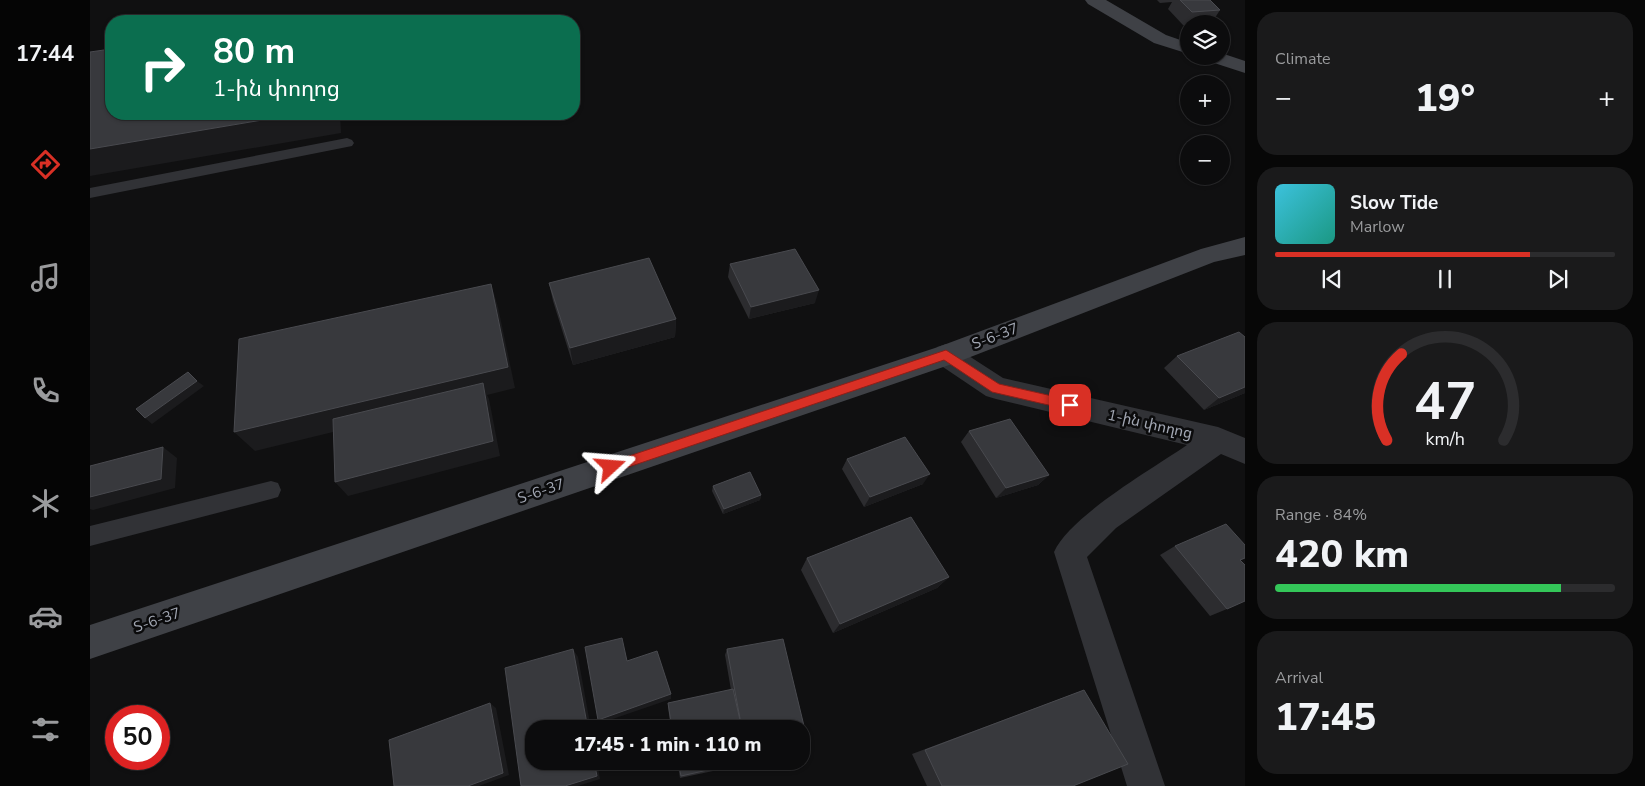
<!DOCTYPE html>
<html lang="en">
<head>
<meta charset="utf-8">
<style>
  body { margin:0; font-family:"Nunito Sans","Noto Sans Armenian",sans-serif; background:#1a1a1b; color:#f1f3f6; height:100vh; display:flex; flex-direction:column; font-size:19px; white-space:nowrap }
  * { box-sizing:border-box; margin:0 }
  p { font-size:16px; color:#9a9b9d }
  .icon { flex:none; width:28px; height:28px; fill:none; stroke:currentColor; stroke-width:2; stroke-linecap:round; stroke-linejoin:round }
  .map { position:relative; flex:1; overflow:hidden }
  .drawer { display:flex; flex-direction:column; gap:12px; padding:12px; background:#070707; width:400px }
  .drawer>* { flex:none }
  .guide { position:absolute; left:15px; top:15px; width:475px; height:105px; border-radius:20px; box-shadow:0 1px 4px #0004,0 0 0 1px #2c2c2e; background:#0b6e4f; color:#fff; overflow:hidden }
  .controls { position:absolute; left:1090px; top:15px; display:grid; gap:10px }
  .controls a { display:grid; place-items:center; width:50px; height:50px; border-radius:50%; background:#0c0c0d; box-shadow:0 1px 4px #0004,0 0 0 1px #2c2c2e; font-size:25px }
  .speed { position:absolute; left:15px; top:705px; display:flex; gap:10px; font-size:25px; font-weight:700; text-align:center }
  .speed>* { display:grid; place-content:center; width:65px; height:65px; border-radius:50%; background:#0c0c0d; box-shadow:0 1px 4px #0004,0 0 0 1px #2c2c2e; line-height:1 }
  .speed .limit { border:8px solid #d22; background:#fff; color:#111 }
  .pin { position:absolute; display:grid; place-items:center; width:42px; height:42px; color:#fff; margin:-21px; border-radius:10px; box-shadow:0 2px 8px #0006 }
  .me { position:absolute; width:55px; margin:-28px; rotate:71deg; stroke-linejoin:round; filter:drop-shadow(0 0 4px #0008) }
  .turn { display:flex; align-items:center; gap:18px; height:105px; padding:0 25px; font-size:22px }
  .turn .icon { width:65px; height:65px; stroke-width:2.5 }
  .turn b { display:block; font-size:35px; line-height:42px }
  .big { font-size:38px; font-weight:800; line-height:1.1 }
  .drawer .tile { flex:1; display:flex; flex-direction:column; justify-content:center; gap:8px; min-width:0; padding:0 18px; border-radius:20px; background:#1a1a1b }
  .drawer .dial { align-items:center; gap:0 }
  .dial svg { height:130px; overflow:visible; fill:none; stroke:#2c2c2e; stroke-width:7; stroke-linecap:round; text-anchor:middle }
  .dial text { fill:#f1f3f6; stroke:none }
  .song { display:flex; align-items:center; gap:15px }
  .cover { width:60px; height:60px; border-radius:8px; background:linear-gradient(135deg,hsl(190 70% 55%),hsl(170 70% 35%)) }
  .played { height:5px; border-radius:2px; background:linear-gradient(90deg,#d93025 75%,#2c2c2e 75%) }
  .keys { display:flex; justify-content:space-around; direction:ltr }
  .heat { display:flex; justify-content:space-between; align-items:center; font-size:28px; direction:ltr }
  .charge { height:8px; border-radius:4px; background:linear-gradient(90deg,#34c759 84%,#2c2c2e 0) }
  .trip { position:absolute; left:435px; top:720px; width:285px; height:50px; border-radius:20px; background:#0c0c0d; box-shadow:0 1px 4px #0004,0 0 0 1px #2c2c2e; font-weight:800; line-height:50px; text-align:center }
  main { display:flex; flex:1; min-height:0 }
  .menu { display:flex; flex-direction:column; width:90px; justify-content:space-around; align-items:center; background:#050505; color:#9a9b9d }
  .menu .icon { width:35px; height:35px }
  .menu .active { color:#d93025 }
  .menu b { font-size:22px; color:#f1f3f6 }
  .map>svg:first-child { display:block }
</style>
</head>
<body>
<main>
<nav class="menu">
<b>17:44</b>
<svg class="icon active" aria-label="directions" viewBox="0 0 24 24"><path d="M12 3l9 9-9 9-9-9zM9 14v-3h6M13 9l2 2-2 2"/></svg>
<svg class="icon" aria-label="music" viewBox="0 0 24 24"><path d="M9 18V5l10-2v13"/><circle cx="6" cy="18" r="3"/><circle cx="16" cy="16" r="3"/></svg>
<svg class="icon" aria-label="phone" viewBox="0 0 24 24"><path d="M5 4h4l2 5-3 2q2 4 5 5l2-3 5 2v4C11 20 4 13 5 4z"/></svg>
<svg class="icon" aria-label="climate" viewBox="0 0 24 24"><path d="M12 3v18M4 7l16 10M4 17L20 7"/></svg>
<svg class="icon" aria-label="car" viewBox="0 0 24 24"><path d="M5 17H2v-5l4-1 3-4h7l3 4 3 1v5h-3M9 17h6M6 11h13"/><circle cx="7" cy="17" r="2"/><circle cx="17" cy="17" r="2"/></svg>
<svg class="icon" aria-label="filters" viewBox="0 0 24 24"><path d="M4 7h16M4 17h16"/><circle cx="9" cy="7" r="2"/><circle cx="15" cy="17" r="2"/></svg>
</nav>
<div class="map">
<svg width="1155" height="786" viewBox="0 0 1155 786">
  <rect width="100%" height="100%" fill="#101011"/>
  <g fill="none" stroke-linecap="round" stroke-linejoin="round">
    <path fill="#313236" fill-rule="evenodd" d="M 257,138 L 262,140 L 264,143 L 262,146 L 0,198 L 0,188 Z
      M 181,481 L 188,483 L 191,490 L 188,497 L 181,499 L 0,546 L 0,526 Z"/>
    <path fill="#313236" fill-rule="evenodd" d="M 856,344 L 865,347 L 913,378 L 1128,427 L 1155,438 L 1155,464 L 1131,454 L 1026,528 L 997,557 L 1075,786 L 1037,786 L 964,552 C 980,516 1062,469 1097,445 L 906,399 L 896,396 L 847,363 L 843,355 L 847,347 Z"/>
    <path fill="#3f4146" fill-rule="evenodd" d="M 995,0 L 1016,0 L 1076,35 L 1099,43 L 1099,54 L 1064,43 L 998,4 Z
      M 1131,53 L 1155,61 L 1155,73 L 1115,60 L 1113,56 L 1131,56 Z
      M 1155,237 L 1155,255 L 1124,262 L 865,363 L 0,659 L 0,625 L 848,347 L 1111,249 Z"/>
  </g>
  <path fill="#2c2c2f" d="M 1067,0 L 1120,0 L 1130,10 L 1121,24 L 1099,24 L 1099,25 L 1093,25 L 1078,9 L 1082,2 L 1070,3 Z
    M 640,264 L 725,303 L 659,319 L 638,277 Z
    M 459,283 L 586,319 L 585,337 L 483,365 L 463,301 Z
    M 1087,356 L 1155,393 L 1114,410 L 1074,368 Z
    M 879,431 L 959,475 L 948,485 L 906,498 L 871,442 Z
    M 757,459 L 833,484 L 774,507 L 752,469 Z
    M 623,486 L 671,495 L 670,500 L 633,514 L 622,491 Z
    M 1155,545 L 1155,558 L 1151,560 L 1137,609 L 1120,616 L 1070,555 L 1085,546 Z
    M 717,558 L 859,577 L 847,588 L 743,633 L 711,570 Z
    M 637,649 L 714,726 L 711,729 L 581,729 L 578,707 L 578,703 L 641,690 L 635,655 Z
    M 994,690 L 983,786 L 837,786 L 822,754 Z
    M 587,761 L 659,761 L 656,764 L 590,778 Z"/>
  <path fill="#1b1b1d" d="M 208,114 L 250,114 L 251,133 L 0,176 L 0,149 Z
    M 401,284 L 408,307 L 425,388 L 397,395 L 399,399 L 410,456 L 258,496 L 245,482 L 395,395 L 165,451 L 144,432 Z
    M 729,290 L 725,303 L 659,319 L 661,307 Z
    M 586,319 L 585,337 L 483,365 L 480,348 Z
    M 107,381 L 114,386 L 62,424 L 55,418 Z
    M 1155,387 L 1155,393 L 1114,410 L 1129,398 Z
    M 73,447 L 87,458 L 85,488 L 3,510 L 0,509 L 0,497 Z
    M 840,474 L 833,484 L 774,507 L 780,497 Z
    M 959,475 L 948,485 L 906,498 L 916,488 Z
    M 671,495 L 670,500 L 633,514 L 634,509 Z
    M 859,577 L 847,588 L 743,633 L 750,624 Z
    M 483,649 L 488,657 L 501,729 L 498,729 Z
    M 581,694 L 581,699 L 511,723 L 508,720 Z
    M 400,703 L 406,708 L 419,775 L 389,786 L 378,786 Z
    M 504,761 L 507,761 L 510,779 L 488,786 L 475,786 Z"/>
  <path fill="#38393d" stroke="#494a4f" d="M 1090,0 L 1120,0 L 1130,10 L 1102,12 Z
    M 236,18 L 236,21 L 212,21 Z
    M 21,49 L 21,114 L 208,114 L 0,149 L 0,52 Z
    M 705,249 L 729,290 L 661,307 L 640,264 Z
    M 559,258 L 586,319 L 480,348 L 459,283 Z
    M 401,284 L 418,367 L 144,432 L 149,339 Z
    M 1149,332 L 1155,337 L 1155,387 L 1129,398 L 1087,356 Z
    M 98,372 L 107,381 L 55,418 L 46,409 Z
    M 393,383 L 403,441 L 245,482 L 243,419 Z
    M 920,419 L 959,475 L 916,488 L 879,431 Z
    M 815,437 L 840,474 L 780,497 L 757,459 Z
    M 73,447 L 71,479 L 0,497 L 0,466 Z
    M 660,472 L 671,495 L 634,509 L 623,486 Z
    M 821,517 L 859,577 L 750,624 L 717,558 Z
    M 1136,524 L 1155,545 L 1155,558 L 1150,560 L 1155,565 L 1155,601 L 1137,609 L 1085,546 Z
    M 532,638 L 537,661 L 567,651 L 581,694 L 508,720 L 495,647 Z
    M 693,639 L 714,726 L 702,729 L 652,729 L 637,649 Z
    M 483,649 L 498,729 L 444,729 L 444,761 L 504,761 L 507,776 L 475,786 L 431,786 L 415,668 Z
    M 643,689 L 652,729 L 582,729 L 578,703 Z
    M 994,690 L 1038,764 L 983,786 L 852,786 L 835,750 Z
    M 400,703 L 413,773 L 378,786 L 304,786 L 299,740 Z
    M 588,761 L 658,761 L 591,776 Z"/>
  <path fill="#d93025" stroke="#8d1f18" d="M 856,350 L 909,384 L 980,400 L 984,402 L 986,405 L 984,409 L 980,410 L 902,392 L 854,360 L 521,473 L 516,471 L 515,467 L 516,464 L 521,462 Z"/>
  <g text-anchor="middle" stroke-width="5" stroke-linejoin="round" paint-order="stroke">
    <g font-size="15" fill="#a1a6b2" stroke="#0b0b0c">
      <text transform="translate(905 336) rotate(-21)" y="5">Տ-6-37</text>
      <text transform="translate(1060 424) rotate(13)" y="5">1-ին փողոց</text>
      <text transform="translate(451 491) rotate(-19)" y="5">Տ-6-37</text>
      <text transform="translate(67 620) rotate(-19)" y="5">Տ-6-37</text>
    </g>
  </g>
</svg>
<div class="controls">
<a><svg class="icon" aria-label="layers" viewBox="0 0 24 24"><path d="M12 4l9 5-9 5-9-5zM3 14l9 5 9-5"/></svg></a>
<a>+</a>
<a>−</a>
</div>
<div class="speed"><div class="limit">50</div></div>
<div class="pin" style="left:980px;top:405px;background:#d93025"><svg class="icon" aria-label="arrive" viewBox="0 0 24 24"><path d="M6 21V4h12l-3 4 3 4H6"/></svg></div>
<svg class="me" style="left:521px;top:467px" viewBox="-20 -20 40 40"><path d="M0-17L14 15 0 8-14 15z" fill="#d93025" stroke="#fff" stroke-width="4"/></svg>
<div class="trip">17:45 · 1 min · 110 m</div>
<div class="guide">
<div class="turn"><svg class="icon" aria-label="right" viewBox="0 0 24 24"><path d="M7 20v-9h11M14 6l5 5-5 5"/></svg><div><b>80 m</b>1-ին փողոց</div></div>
</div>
</div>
<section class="drawer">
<div class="tile"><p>Climate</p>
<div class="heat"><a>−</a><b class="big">19°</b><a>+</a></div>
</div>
<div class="tile">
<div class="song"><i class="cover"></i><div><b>Slow Tide</b><p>Marlow</p></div></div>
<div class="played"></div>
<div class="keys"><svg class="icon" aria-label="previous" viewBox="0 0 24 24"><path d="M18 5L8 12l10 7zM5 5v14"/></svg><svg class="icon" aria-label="pause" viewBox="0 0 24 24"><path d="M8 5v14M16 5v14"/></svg><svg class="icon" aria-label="next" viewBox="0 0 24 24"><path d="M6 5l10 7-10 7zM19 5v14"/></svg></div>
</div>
<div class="tile dial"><svg viewBox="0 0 100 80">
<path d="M14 69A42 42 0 1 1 86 69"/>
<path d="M14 69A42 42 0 0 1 23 16" stroke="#d93025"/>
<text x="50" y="56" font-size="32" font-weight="700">47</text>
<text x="50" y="72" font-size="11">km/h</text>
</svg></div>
<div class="tile"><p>Range · 84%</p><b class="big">420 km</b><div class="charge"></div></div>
<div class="tile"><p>Arrival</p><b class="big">17:45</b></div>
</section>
</main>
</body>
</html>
